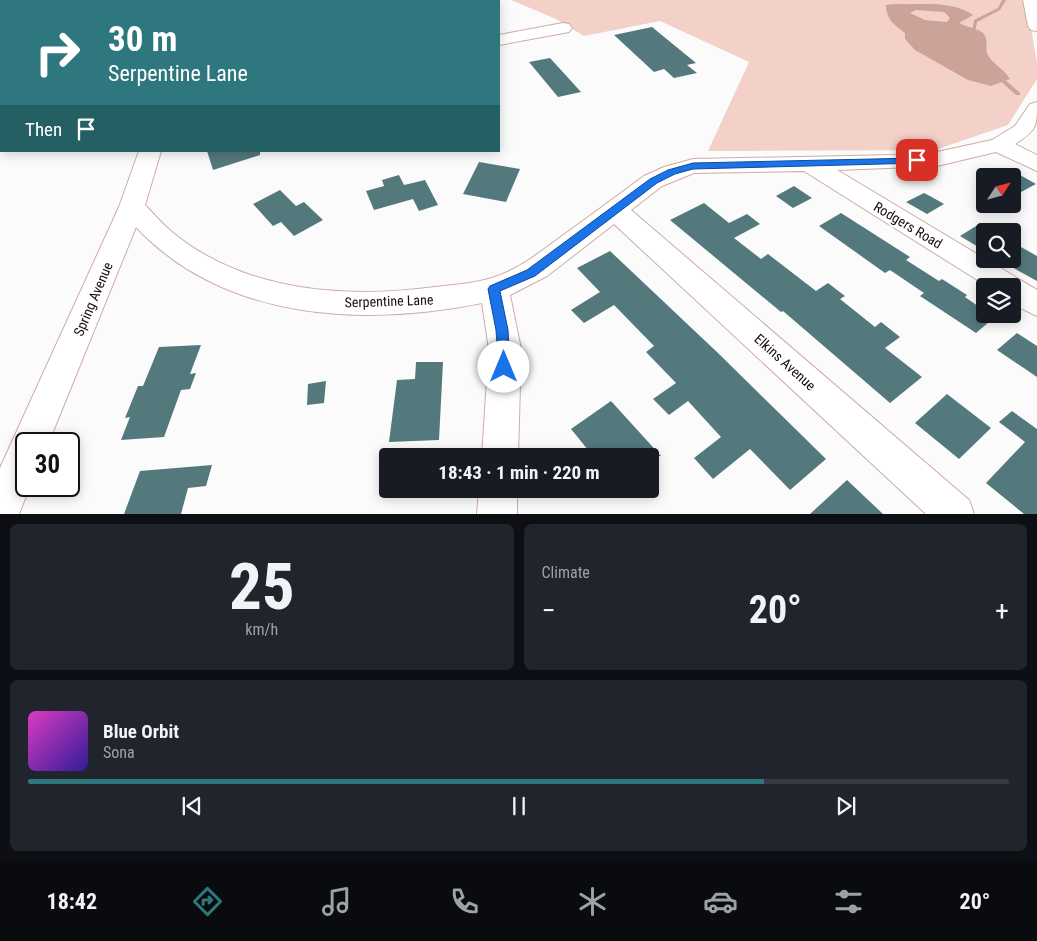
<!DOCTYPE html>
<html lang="en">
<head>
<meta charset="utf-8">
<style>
  body { margin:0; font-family:"Roboto Condensed",sans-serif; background:#20242c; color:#f1f3f6; height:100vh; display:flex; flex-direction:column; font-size:19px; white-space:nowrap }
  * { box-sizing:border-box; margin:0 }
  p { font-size:16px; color:#9ea1a6 }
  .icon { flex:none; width:28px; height:28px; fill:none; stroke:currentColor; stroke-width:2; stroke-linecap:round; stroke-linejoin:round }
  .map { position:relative; height:514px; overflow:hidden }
  .sheet { display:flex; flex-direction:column; gap:10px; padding:10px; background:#0d0f14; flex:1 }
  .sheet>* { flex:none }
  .top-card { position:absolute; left:0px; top:0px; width:500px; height:152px; box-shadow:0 2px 12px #0003; background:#2e777e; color:#fff; overflow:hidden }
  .needle { width:32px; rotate:54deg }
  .buttons { position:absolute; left:976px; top:168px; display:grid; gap:10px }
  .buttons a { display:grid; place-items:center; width:45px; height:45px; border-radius:5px; background:#171b24; box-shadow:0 2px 12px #0003; font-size:25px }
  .speed { position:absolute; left:15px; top:432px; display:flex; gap:10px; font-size:25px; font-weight:700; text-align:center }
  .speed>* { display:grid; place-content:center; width:65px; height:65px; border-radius:50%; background:#171b24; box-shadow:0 2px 12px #0003; line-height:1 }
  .speed .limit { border:2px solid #111; border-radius:8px; background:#fff; color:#111 }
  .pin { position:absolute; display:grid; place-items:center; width:42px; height:42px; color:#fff; margin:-21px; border-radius:10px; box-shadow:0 2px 8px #0006 }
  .me { position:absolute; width:55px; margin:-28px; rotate:0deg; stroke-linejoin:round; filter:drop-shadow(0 0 4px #0008) }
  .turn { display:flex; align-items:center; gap:18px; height:105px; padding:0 25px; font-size:22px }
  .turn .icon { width:65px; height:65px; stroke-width:2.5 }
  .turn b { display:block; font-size:35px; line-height:42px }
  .then { display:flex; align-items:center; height:48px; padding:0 25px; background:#0003; gap:10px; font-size:19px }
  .big { font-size:38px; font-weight:700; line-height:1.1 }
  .sheet .tile { flex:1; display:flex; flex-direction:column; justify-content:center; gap:8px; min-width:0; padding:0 18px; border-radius:8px; background:#20242c }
  .sheet .dial { align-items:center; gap:0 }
  .dial b { font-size:65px; line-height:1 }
  .song { display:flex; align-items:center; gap:15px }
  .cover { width:60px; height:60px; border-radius:8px; background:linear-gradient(135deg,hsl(310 70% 55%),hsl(250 70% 35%)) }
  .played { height:5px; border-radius:2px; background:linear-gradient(90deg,#2e777e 75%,#363941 75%) }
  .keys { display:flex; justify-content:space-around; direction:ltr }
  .heat { display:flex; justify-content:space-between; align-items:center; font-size:28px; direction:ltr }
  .sheet .tiles { flex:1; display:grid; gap:10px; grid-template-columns:1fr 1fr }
  .tile:last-child { grid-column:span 2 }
  .trip { position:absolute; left:379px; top:448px; width:280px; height:50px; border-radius:5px; background:#171b24; box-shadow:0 2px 12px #0003; font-weight:700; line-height:50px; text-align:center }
  .tab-bar { display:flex; height:80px; justify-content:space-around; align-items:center; background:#090b0e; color:#9ea1a6 }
  .tab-bar .icon { width:35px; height:35px }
  .tab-bar .active { color:#2e777e }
  .tab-bar b { font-size:22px; color:#f1f3f6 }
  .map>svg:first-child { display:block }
</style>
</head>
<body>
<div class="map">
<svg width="1037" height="514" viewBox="0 0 1037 514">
  <rect width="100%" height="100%" fill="#fbfbfb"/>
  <path fill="#f3d0c8" d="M 511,0 L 1026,0 L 1037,63 L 1037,79 L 1008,125 L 935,150 L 708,151 L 749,62 L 660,21 L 584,36 L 556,19 Z"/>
  <path fill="#cca399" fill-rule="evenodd" d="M 895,4 C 921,5 952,0 973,15 L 959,23 C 966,27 976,28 982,32 C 990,39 984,48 988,55 C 993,64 1004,69 1010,79 L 991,86 L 968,80 L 915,50 L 905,39 L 905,33 C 894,25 886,19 886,5 ZM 916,10 L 944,12 L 950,18 L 947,22 L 925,20 L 910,13 Z"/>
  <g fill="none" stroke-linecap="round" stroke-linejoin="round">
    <path fill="#cca399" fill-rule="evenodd" d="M 1002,0 L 1006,0 L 1000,10 L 977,22 L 974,38 L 971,39 L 974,20 L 998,8 Z
      M 997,76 L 1001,76 L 1020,93 L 1020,95 L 1016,95 L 997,78 Z"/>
  </g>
  <path fill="#54797d" d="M 652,27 L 696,63 L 687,65 L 697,73 L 674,78 L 664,69 L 654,72 L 614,35 Z
    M 550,58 L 581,92 L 558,97 L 529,62 Z
    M 207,151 L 260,151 L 260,155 L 213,170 Z
    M 479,162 L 520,169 L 506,202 L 463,194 Z
    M 1011,170 L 1036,184 L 1012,197 L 1012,176 L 1000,176 Z
    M 399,175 L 404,185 L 425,180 L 438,205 L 419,211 L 413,199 L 374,210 L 366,191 L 384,186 L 382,180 Z
    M 794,186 L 812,198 L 793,208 L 776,196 Z
    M 280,190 L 296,206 L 304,202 L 323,220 L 294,236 L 281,222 L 273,226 L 253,204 Z
    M 924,193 L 930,196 L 944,204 L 927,214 L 906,202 Z
    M 704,203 L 729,223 L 747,214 L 760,224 L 734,238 L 761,259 L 768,254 L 816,291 L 828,283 L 845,296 L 840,299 L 875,327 L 881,322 L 900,337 L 885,348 L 922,377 L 890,403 L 783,311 L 781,312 L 670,220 Z
    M 841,213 L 910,257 L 906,260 L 939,281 L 942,279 L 967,295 L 965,297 L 985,311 L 985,314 L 995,317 L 976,333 L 920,296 L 924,293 L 890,270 L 885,273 L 819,226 Z
    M 981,223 L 994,231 L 985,231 L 985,251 L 960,236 Z
    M 1012,242 L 1037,256 L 1037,281 L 997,259 L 1012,259 Z
    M 610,251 L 718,353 L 826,459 L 790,490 L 750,449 L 713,479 L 694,458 L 721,437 L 688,401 L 669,415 L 653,399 L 676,383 L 646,352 L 654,346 L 614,305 L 584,323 L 571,310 L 600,292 L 577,268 Z
    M 1017,333 L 1037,346 L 1037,377 L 997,350 Z
    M 201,345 L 190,374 L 196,373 L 190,389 L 181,390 L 164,437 L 121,440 L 130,417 L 125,418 L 138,386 L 143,386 L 159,347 Z
    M 416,362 L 443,362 L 439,440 L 389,442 L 397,380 L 415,379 Z
    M 326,381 L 324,403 L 307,405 L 308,384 Z
    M 947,394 L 991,428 L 959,459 L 915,423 Z
    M 611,401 L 661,456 L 593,456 L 571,429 Z
    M 1012,411 L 1037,429 L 1037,514 L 1024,514 L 986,483 L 1025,442 L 999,422 Z
    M 212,465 L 206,486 L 188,488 L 181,514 L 124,514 L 140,471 Z
    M 847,480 L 883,514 L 810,514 Z"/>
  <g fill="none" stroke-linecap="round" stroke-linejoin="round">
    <g stroke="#cfaca4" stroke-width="2">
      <path id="minor" d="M 176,0 L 192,0 L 192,1 L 176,1 Z
        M 1023,0 L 1037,0 L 1037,31 L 1031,30 L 1028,26 Z
        M 563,23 L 569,24 L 572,28 L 569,32 L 499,45 L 499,35 Z
        M 1037,102 C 1037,127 1037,130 1015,144 L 1037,155 L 1037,171 L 996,152 L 937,166 L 837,170 L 1037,290 L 1037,316 L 1012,304 L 1012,286 L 987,286 L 804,171 L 694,173 L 662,186 L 631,210 L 969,500 L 974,514 L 926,514 L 614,224 L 547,276 L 510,295 L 521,349 L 518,456 L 482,456 L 489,349 L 482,303 C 364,327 224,321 136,227 L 48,444 L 26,444 L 26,486 L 30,486 L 19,514 L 0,514 L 0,468 L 119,207 L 139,151 L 161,151 L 145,205 C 154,214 162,224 172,232 C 244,292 346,299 435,287 C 458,284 484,283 505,273 C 526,264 544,249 562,236 C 590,216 617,196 644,176 L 664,167 L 693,159 L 897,155 L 937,152 L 992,140 L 1015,126 L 1030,104 Z
        M 479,489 L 517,489 L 517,514 L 477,514 Z"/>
    </g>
    <use href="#minor" fill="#fff" fill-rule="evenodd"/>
  </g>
  <path fill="#1a73e8" stroke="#114b97" d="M 917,158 L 922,160 L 921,163 L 693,169 L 675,174 L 657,183 L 535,276 L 500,291 L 508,330 L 510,367 L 509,371 L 499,371 L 496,330 L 488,289 L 490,286 L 527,270 L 650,179 L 668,170 L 693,163 Z"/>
  <g text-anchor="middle" stroke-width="4.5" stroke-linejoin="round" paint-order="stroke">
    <g font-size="14" fill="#1a0e0c" stroke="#fff">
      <text transform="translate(908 225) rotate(31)" y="5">Rodgers Road</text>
      <text transform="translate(93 299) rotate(-67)" y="5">Spring Avenue</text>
      <text transform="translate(389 301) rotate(-2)" y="5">Serpentine Lane</text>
      <text transform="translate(785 362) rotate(42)" y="5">Elkins Avenue</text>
    </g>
  </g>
</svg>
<div class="buttons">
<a><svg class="needle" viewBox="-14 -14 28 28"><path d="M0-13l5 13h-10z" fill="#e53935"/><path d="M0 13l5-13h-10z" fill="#9ea1a6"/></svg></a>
<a><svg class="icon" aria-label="search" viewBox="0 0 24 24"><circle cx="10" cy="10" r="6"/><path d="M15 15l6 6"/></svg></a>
<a><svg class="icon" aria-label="layers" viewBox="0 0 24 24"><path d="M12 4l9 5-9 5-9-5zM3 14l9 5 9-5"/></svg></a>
</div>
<div class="speed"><div class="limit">30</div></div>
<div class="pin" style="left:917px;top:160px;background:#d93025"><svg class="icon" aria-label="arrive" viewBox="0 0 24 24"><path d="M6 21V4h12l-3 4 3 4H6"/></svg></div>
<svg class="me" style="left:504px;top:367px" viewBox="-20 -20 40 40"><circle r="19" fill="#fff"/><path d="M0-13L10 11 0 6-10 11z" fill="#1a73e8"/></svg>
<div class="trip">18:43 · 1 min · 220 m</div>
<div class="top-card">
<div class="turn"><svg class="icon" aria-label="right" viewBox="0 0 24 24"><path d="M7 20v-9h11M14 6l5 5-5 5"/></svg><div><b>30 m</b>Serpentine Lane</div></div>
<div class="then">Then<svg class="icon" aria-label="arrive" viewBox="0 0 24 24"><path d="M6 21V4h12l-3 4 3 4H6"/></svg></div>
</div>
</div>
<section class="sheet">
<div class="tiles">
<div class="tile dial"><b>25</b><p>km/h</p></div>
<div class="tile"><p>Climate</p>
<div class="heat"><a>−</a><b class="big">20°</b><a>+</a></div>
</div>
<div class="tile">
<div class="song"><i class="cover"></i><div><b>Blue Orbit</b><p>Sona</p></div></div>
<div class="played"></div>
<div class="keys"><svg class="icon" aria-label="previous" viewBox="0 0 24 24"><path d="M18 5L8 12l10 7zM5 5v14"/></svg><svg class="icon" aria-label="pause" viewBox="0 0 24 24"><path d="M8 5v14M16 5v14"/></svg><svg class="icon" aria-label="next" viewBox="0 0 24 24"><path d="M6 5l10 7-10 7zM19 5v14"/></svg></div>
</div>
</div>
</section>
<nav class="tab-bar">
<b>18:42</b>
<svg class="icon active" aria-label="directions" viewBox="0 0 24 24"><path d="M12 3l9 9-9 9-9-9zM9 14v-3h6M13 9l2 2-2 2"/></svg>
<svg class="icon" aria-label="music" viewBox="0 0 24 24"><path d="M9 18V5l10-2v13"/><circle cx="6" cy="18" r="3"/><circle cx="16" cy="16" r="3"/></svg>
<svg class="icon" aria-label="phone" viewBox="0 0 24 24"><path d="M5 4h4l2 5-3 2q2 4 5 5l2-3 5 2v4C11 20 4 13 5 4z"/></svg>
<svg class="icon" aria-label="climate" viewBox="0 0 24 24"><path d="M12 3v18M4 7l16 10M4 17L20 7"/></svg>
<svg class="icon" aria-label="car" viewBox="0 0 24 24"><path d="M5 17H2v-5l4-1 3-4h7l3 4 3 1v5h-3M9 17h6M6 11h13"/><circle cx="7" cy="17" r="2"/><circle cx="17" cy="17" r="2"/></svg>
<svg class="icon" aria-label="filters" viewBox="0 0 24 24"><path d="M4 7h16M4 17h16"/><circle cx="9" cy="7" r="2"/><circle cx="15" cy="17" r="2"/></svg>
<b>20°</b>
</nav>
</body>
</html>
